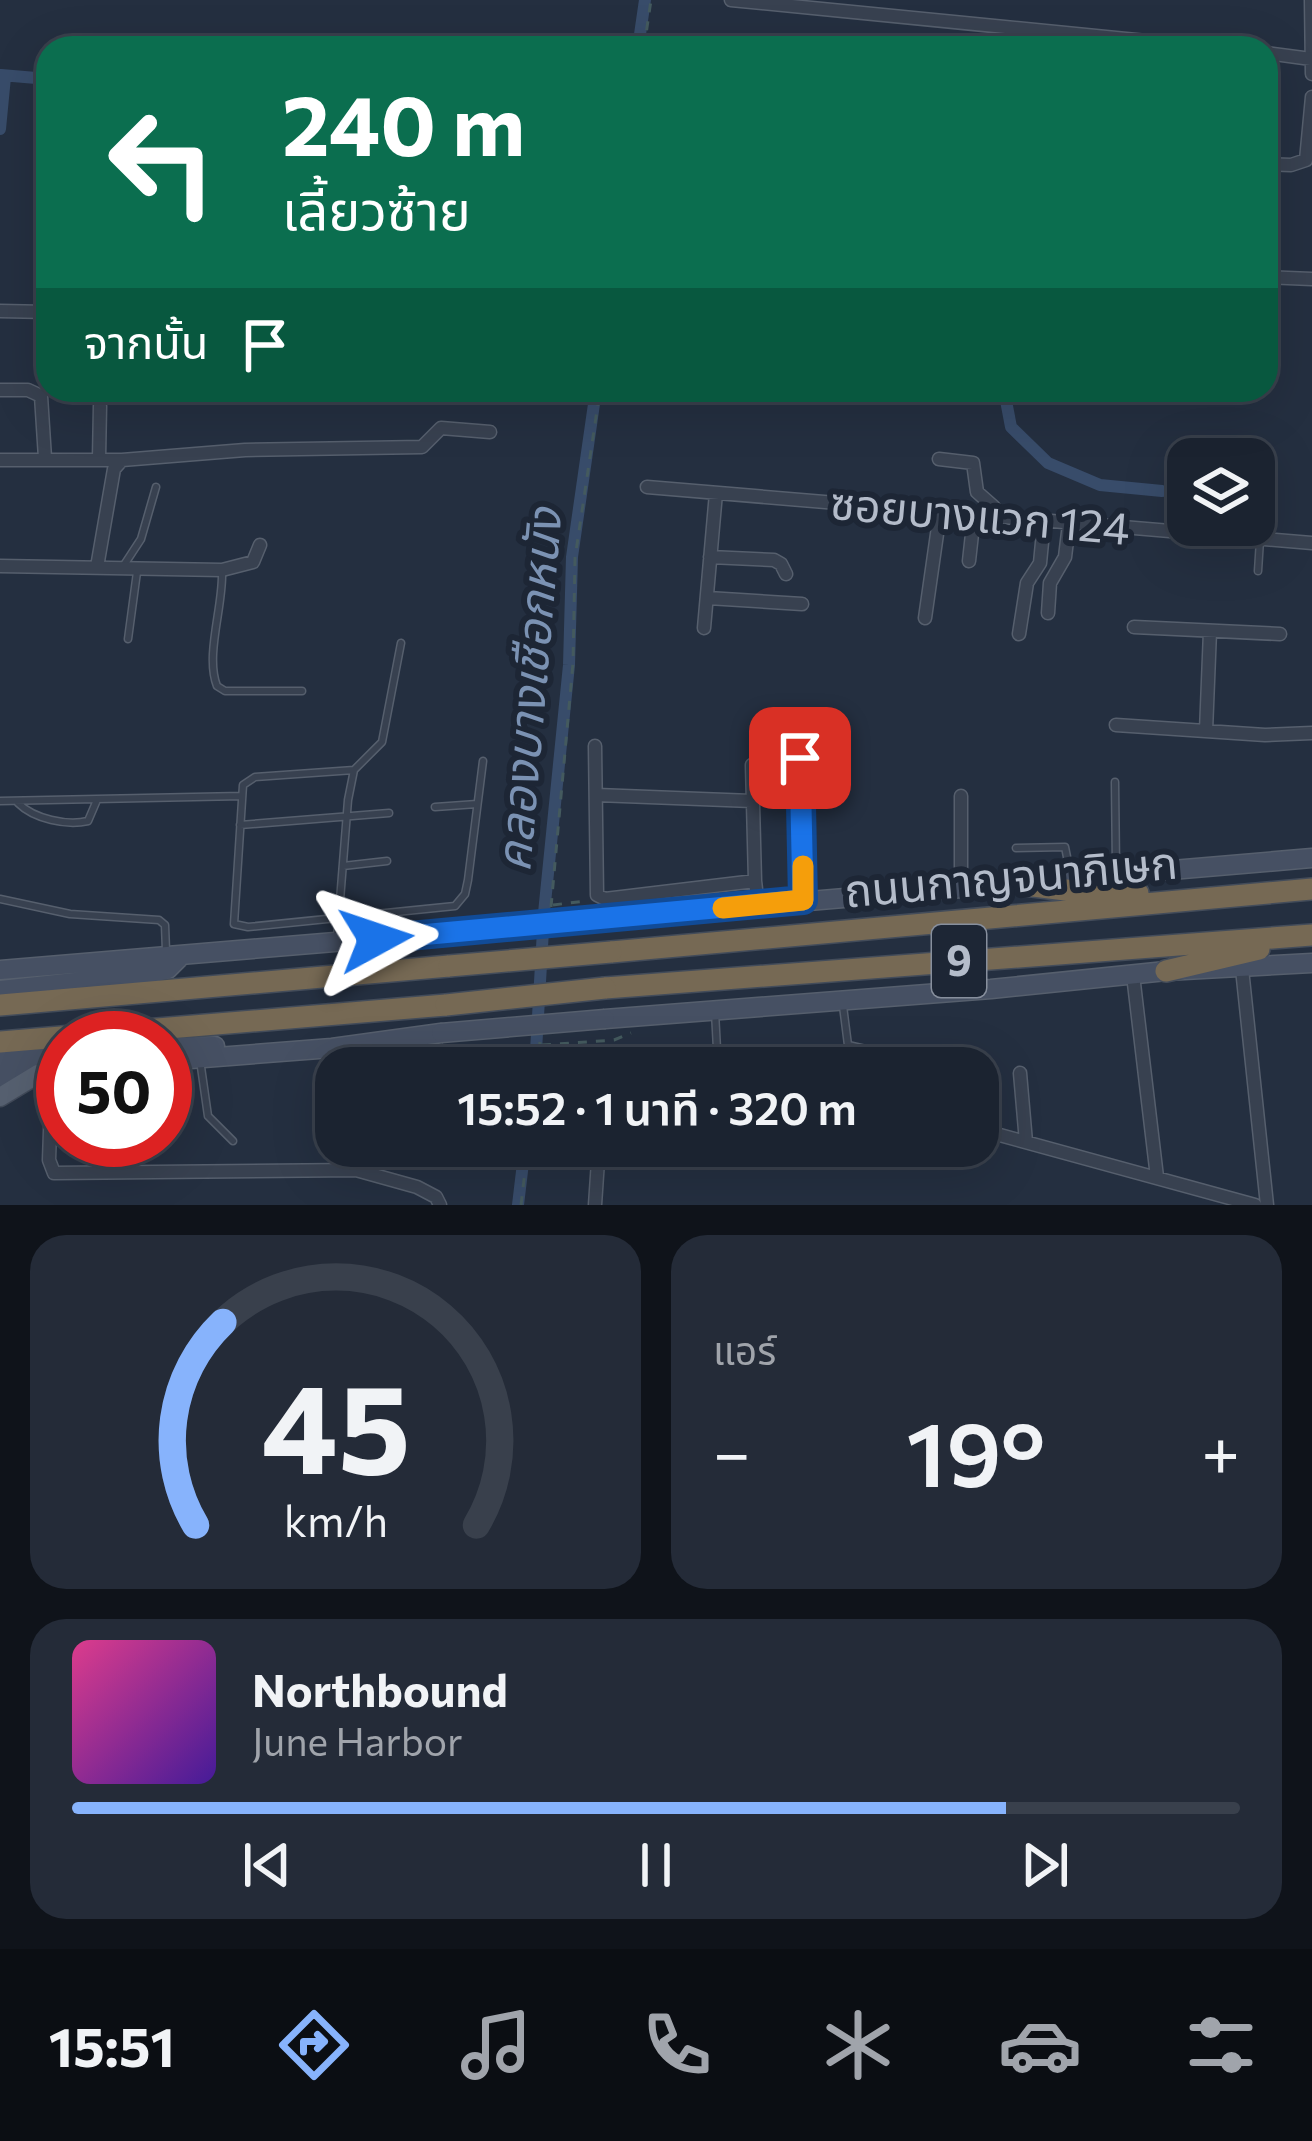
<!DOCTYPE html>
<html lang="th">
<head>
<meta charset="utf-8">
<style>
  body { margin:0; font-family:Commissioner,"Noto Sans Thai",sans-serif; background:#242b38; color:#f1f3f6; height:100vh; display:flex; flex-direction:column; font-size:45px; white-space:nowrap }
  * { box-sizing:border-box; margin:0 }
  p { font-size:39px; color:#a0a4ab }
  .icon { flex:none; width:66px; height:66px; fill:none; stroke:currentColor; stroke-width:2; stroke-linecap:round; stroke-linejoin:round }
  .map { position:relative; height:1205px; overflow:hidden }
  .panel { display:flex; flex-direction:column; gap:30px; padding:30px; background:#0f131a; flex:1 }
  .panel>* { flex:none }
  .hud { position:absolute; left:36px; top:36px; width:1242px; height:366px; border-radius:36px; box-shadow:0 12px 48px #0002,0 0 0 3px #39404c; background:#0b6e4f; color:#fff; overflow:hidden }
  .buttons { position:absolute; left:1167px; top:438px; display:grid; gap:24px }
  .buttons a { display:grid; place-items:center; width:108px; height:108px; border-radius:24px; background:#1b2330; box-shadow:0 12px 48px #0002,0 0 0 3px #39404c; font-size:60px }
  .speed { position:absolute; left:36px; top:1011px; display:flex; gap:24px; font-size:60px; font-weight:700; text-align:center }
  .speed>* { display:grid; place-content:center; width:156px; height:156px; border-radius:50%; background:#1b2330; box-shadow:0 12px 48px #0002,0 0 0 3px #39404c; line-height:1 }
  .speed .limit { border:18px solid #d22; background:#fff; color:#111 }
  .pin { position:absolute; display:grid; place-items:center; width:102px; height:102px; color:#fff; margin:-51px; border-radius:24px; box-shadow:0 6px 18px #0006 }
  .me { position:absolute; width:132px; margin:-66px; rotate:85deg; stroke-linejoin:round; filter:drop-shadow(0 0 9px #0008) }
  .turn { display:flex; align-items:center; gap:42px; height:252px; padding:0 48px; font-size:54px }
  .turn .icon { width:156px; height:156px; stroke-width:2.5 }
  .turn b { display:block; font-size:84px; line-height:102px }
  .then { display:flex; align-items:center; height:114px; padding:0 48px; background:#0003; gap:24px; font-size:45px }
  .big { font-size:90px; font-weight:600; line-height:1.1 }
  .panel .card { flex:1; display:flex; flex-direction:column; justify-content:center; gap:18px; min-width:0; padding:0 42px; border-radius:36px; background:#242b38 }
  .panel .dial { align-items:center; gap:0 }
  .dial svg { height:312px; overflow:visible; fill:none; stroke:#39404c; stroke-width:7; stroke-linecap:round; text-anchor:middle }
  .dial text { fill:#f1f3f6; stroke:none }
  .song { display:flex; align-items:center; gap:36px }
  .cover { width:144px; height:144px; border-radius:18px; background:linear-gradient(135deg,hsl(330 70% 55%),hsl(260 70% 35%)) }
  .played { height:12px; border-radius:6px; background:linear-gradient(90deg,#87b3fc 80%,#39404c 80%) }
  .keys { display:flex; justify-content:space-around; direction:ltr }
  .heat { display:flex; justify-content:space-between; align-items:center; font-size:66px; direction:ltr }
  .panel .tiles { flex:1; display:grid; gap:30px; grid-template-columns:1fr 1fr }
  .card:last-child { grid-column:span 2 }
  .trip { position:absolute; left:315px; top:1047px; width:684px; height:120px; border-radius:36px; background:#1b2330; box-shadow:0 12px 48px #0002,0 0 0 3px #39404c; font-weight:600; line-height:120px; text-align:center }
  .tab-bar { display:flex; height:192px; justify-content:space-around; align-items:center; background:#0b0e13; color:#a0a4ab }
  .tab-bar .icon { width:84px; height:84px }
  .tab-bar .active { color:#87b3fc }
  .tab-bar b { font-size:54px; color:#f1f3f6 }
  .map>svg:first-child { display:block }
</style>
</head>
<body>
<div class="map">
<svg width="1312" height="1205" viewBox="0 0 1312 1205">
  <rect width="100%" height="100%" fill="#242f40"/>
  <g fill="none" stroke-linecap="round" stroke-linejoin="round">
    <path stroke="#384c6a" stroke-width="12" d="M 638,48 L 645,0
      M 1,75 L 48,79
      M 0,129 L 5,77
      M 1004,390 L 1011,427 L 1048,463 L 1100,485 L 1162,491
      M 535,1068 L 544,913 L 569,665 L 572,557 L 596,390
      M 518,1205 L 525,1146"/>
    <g stroke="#565f6d" stroke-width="9">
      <path id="lane" d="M 124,565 L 141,539 L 156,487
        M 1258,571 L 1260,540
        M 222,573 C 223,607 205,656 217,686 L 225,691 L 302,691
        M 128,639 L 137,572
        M 800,758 L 803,899
        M 354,770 L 255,777 L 243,785 L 234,924 L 248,927 L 455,906 L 465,894 L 468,880 L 483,761
        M 1115,782 L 1116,868
        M 0,801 L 242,796
        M 18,803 C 34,819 67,826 88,821 L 97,800
        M 435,807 L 477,804
        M 240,825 L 389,813
        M 1016,848 L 1065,847 L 1071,877
        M 343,866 L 387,861
        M 0,899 L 70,914 L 159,920 L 165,925 L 166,951
        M 337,938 L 348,800 L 354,770 L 382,742 L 401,643
        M 843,1006 L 848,1045 L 846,1068
        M 715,1012 L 718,1068
        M 848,1045 L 913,1060
        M 333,1051 L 336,1071
        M 720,1058 L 761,1068
        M 200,1060 L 208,1116 L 233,1141
        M 165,1106 L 175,1101 L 182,1062"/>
    </g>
    <g stroke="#565f6d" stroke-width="15">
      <path id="street" d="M 731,0 L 1217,48
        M 1311,0 L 1312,74
        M 1266,53 L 1311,59
        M 1266,164 L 1291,165 L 1306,160 L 1312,97
        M 1266,225 L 1267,218
        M 1266,277 L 1312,279
        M 0,311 L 48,312
        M 0,390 L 28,390 L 41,396 L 45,458
        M 99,458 L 100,406
        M 939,459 L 973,463 L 977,492 L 994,507 L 995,518
        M 0,460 L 122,460
        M 647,487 L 1312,543
        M 710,557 L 774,560 L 781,564 L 786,574
        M 969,561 L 974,516
        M 0,566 L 222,570 L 253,562 L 260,545
        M 97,567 L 114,469 L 122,460 L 245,450 L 422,447 L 441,428 L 490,432
        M 708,598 L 802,604
        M 1048,613 L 1050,583 L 1065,557 L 1069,524
        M 925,618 L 940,513
        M 1134,627 L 1280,634
        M 704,628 L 716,493
        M 1019,634 L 1027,583 L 1040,563 L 1044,522
        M 1116,725 L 1265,735 L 1312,733
        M 1206,731 L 1210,631
        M 595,746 L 597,895 L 605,899 L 755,881 L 758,906
        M 752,765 L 755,881
        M 597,795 L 752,801
        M 961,889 L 961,796
        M 1242,969 L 1267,1205
        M 1133,975 L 1157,1177
        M 1020,1073 L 1026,1142
        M 52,1074 L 49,1160 L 54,1173 L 356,1170 L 417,1187 L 436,1197 L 440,1205
        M 978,1129 L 1255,1205
        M 595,1205 L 599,1146"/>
    </g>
    <g stroke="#565f6d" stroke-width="21">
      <path id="secondary" d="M 611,918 L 1312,858
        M 0,970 L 455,932
        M 0,990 L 150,974 L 168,969 L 182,955
        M 605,1019 L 991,989 L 1166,971 L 1312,963
        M 165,1047 L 215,1046
        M 0,1061 L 63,1056
        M 165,1061 L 332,1048 L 441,1033
        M 0,1077 L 63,1072"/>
    </g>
    <g stroke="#414a59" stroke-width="21">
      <path id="primary" d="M 0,1097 L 38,1074"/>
    </g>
    <g stroke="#434c5a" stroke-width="24">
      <path id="highway" d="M 1025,885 L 1090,893 L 1138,893
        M 611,952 L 1312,889
        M 1166,971 L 1259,949
        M 605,988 L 1312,935
        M 0,1005 L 449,966
        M 0,1042 L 446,1005"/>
    </g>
    <path stroke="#445a5e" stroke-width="3" stroke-dasharray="9 9" stroke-linecap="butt" d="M 644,48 L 651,0
      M 553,905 L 585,901
      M 551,907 L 573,663 L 575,558 L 600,390
      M 542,1045 L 614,1040 L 631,1033
      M 537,1068 L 540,1042
      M 521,1205 L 528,1146"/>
    <use href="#lane" stroke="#384150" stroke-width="6"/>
    <use href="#street" stroke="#384150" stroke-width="12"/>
    <use href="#secondary" stroke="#465063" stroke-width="18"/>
    <use href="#primary" stroke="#566070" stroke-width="18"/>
    <use href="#highway" stroke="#766954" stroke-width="21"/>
    <g stroke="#565f6d" stroke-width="21" stroke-linecap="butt">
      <path id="secondary-bridge" d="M 455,932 L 611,918
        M 441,1033 L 605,1019"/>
    </g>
    <g stroke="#434c5a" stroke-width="24" stroke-linecap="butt">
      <path id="highway-bridge" d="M 449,966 L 611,952
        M 446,1005 L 605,988"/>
    </g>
    <use href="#secondary-bridge" stroke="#465063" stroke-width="18"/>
    <use href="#highway-bridge" stroke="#766954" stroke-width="21"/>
  </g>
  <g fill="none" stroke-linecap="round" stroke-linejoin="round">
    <g stroke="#114b97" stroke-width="30">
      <path id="route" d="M 376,939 L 803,900 L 800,758"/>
    </g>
    <use href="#route" stroke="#1a73e8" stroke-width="21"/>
    <path stroke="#f59e0b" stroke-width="21" d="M 723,908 L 803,900 L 803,866"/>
  </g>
  <g text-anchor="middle" stroke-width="12" stroke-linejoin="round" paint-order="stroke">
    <rect fill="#1d2635" stroke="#878f9d" stroke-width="3" x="932" y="925" width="54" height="72" rx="9"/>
    <g font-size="42" font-weight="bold" fill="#b4bcca">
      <text x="959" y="976">9</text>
    </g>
    <g font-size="45" fill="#b4bcca" stroke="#1d2635">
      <text transform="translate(980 516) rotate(5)" y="16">ซอยบางแวก 124</text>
      <text transform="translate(1011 877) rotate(-5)" y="16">ถนนกาญจนาภิเษก</text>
    </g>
    <g font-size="48" font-style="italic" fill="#7b92b3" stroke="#1d2635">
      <text transform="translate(529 690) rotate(-85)" y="17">คลองบางเชือกหนัง</text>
    </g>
  </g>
</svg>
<div class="buttons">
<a><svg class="icon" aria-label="layers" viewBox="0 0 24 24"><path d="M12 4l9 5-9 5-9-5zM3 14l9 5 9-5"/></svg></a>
</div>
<div class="speed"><div class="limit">50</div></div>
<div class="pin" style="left:800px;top:758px;background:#d93025"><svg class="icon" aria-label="arrive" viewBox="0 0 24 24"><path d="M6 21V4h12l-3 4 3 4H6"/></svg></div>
<svg class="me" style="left:376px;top:939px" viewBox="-20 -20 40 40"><path d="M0-17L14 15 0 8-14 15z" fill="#1a73e8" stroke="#fff" stroke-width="4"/></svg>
<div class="trip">15:52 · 1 นาที · 320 m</div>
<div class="hud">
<div class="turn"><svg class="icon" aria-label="left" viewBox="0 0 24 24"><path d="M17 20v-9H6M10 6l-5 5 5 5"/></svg><div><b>240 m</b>เลี้ยวซ้าย</div></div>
<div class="then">จากนั้น<svg class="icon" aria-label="arrive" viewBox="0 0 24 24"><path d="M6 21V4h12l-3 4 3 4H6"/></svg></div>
</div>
</div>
<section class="panel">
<div class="tiles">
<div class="card dial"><svg viewBox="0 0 100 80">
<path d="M14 69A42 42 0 1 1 86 69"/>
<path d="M14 69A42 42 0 0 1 21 17" stroke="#87b3fc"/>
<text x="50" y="56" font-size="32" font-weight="700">45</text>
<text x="50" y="72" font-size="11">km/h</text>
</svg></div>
<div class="card"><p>แอร์</p>
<div class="heat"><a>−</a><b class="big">19°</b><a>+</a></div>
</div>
<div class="card">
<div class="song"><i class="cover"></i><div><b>Northbound</b><p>June Harbor</p></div></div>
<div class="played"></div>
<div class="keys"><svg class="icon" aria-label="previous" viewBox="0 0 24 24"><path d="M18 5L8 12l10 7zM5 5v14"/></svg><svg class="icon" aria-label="pause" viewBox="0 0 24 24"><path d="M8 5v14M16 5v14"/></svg><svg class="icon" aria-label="next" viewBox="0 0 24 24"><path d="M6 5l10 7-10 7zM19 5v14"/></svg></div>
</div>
</div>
</section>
<nav class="tab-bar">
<b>15:51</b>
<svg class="icon active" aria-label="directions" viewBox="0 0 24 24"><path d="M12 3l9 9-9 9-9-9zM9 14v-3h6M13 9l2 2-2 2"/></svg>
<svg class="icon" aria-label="music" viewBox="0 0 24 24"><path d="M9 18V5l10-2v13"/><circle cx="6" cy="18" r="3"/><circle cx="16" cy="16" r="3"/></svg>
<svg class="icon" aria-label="phone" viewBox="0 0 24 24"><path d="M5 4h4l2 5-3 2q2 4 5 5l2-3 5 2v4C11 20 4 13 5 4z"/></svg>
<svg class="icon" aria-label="climate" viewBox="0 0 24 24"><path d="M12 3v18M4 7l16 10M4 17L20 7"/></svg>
<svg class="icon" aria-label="car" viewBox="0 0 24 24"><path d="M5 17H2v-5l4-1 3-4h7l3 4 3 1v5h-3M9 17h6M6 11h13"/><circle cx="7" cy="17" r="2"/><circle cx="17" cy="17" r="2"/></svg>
<svg class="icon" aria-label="filters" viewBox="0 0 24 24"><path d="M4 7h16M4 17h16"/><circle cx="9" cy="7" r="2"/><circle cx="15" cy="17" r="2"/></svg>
</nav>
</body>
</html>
